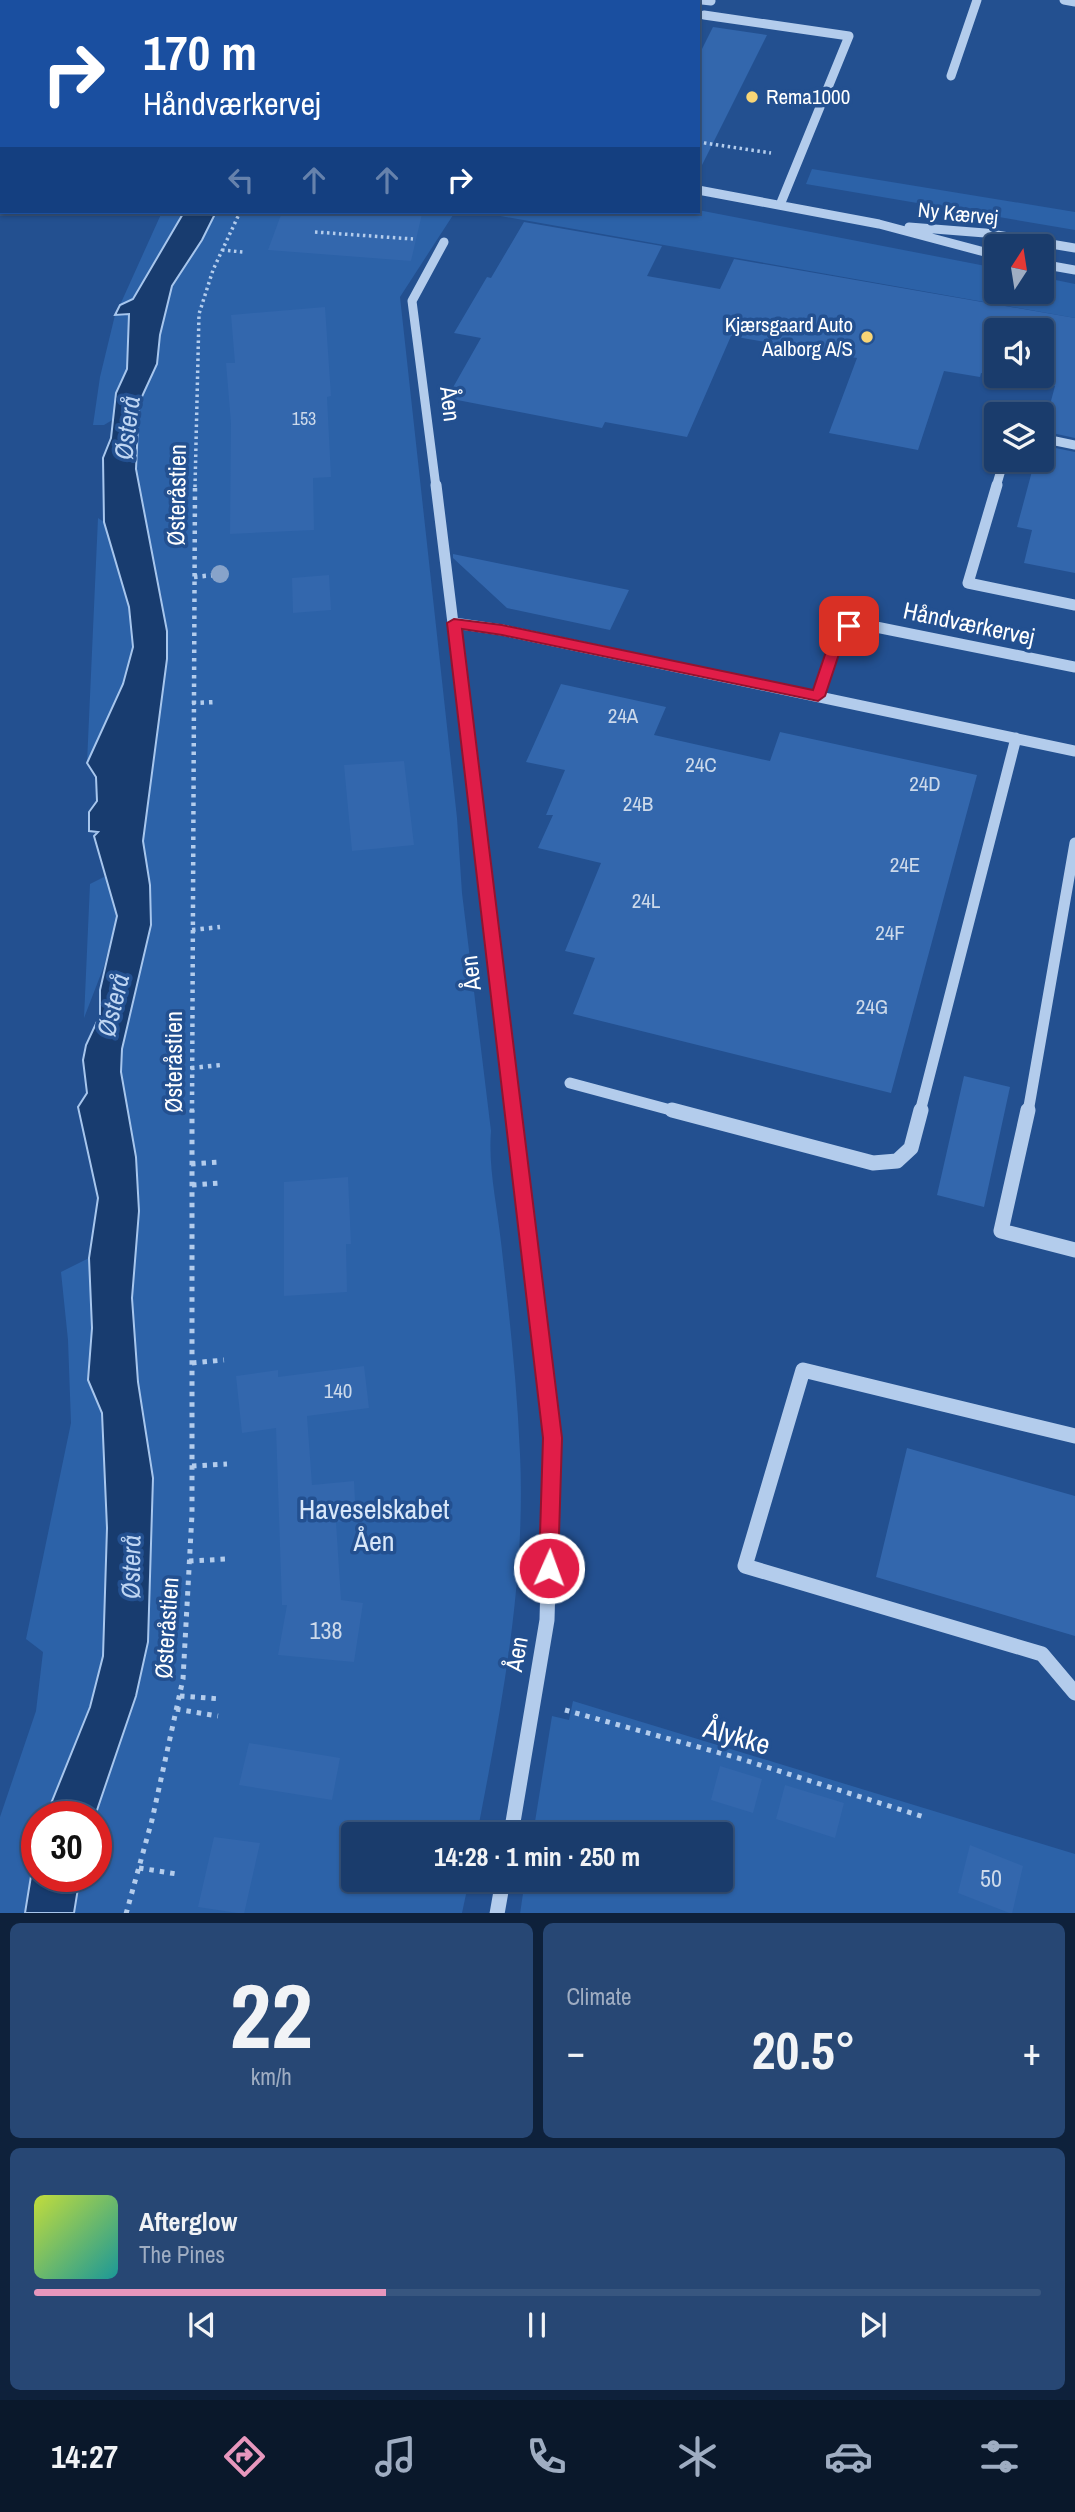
<!DOCTYPE html>
<html lang="en">
<head>
<meta charset="utf-8">
<style>
  body { margin:0; font-family:"Archivo Narrow",sans-serif; background:#274774; color:#f1f3f6; height:100vh; display:flex; flex-direction:column; font-size:26px; white-space:nowrap }
  * { box-sizing:border-box; margin:0 }
  p { font-size:23px; color:#9fadc2 }
  .icon { flex:none; width:38px; height:38px; fill:none; stroke:currentColor; stroke-width:2; stroke-linecap:round; stroke-linejoin:round }
  .map { position:relative; height:1913px; overflow:hidden }
  .side { display:flex; flex-direction:column; gap:10px; padding:10px; background:#0e213b; flex:1 }
  .side>* { flex:none }
  .banner { position:absolute; left:0px; top:0px; width:700px; height:214px; box-shadow:0 2px 5px #0004,0 0 0 2px #38567f; background:#1a4fa0; color:#fff; overflow:hidden }
  .needle { width:46px; rotate:12deg }
  .tools { position:absolute; left:984px; top:234px; display:grid; gap:14px }
  .tools a { display:grid; place-items:center; width:70px; height:70px; border-radius:7px; background:#1a3c6c; box-shadow:0 2px 5px #0004,0 0 0 2px #38567f; font-size:35px }
  .speed { position:absolute; left:21px; top:1801px; display:flex; gap:14px; font-size:35px; font-weight:700; text-align:center }
  .speed>* { display:grid; place-content:center; width:91px; height:91px; border-radius:50%; background:#1a3c6c; box-shadow:0 2px 5px #0004,0 0 0 2px #38567f; line-height:1 }
  .speed .limit { border:10px solid #d22; background:#fff; color:#111 }
  .pin { position:absolute; display:grid; place-items:center; width:60px; height:60px; color:#fff; margin:-30px; border-radius:14px; box-shadow:0 4px 10px #0006 }
  .me { position:absolute; width:77px; margin:-38px; rotate:2deg; stroke-linejoin:round; filter:drop-shadow(0 0 5px #0008) }
  .turn { display:flex; align-items:center; gap:24px; height:147px; padding:0 28px; font-size:32px }
  .turn .icon { width:91px; height:91px; stroke-width:2.5 }
  .turn b { display:block; font-size:49px; line-height:60px }
  .lanes { display:flex; align-items:center; height:66px; padding:0 28px; background:#0003; justify-content:center; gap:35px; direction:ltr }
  .lanes .off { opacity:.35 }
  .big { font-size:52px; font-weight:700; line-height:1.1 }
  .side .tile { flex:1; display:flex; flex-direction:column; justify-content:center; gap:10px; min-width:0; padding:0 24px; border-radius:10px; background:#274774 }
  .side .dial { align-items:center; gap:0 }
  .dial b { font-size:91px; line-height:1 }
  .song { display:flex; align-items:center; gap:21px }
  .cover { width:84px; height:84px; border-radius:10px; background:linear-gradient(135deg,hsl(70 70% 55%),hsl(180 70% 35%)) }
  .played { height:7px; border-radius:4px; background:linear-gradient(90deg,#e797bd 35%,#38567f 35%) }
  .keys { display:flex; justify-content:space-around; direction:ltr }
  .heat { display:flex; justify-content:space-between; align-items:center; font-size:38px; direction:ltr }
  .side .tiles { flex:1; display:grid; gap:10px; grid-template-columns:1fr 1fr }
  .tile:last-child { grid-column:span 2 }
  .trip { position:absolute; left:341px; top:1822px; width:392px; height:70px; border-radius:7px; background:#1a3c6c; box-shadow:0 2px 5px #0004,0 0 0 2px #38567f; font-weight:700; line-height:70px; text-align:center }
  .tabs { display:flex; height:112px; justify-content:space-around; align-items:center; background:#0a182b; color:#9fadc2 }
  .tabs .icon { width:49px; height:49px }
  .tabs .selected { color:#e797bd }
  .tabs b { font-size:32px; color:#f1f3f6 }
  .map>svg:first-child { display:block }
</style>
</head>
<body>
<div class="map">
<svg width="1075" height="1914" viewBox="0 0 1075 1914">
  <rect width="100%" height="100%" fill="#235090"/>
  <path fill="#2c62a8" d="M 812,169 L 1075,212 L 1075,230 L 806,184 Z
    M 698,210 L 996,268 L 996,292 L 1041,292 L 1041,277 L 1075,284 L 1075,318 L 478,212 Z
    M 162,212 L 184,212 L 133,299 L 120,305 Z
    M 216,212 L 455,212 L 400,297 L 457,818 L 462,893 L 491,1131 C 488,1167 497,1205 501,1242 C 509,1312 517,1383 520,1454 C 526,1582 501,1709 477,1834 L 354,1834 L 354,1880 L 469,1880 L 462,1913 L 74,1914 L 80,1876 L 96,1876 L 95,1816 L 136,1696 L 148,1642 L 153,1478 L 138,1382 L 132,1298 L 139,1211 L 136,1157 L 121,1072 L 122,1049 L 151,925 L 150,885 L 143,841 L 167,659 L 161,593 L 157,588 L 136,469 L 139,403 L 157,364 L 160,335 L 172,286 L 202,240 Z
    M 129,313 L 127,369 L 116,393 L 114,419 L 104,425 L 93,425 L 100,377 L 115,315 Z
    M 98,518 L 104,522 C 115,558 137,611 133,648 C 127,688 103,727 87,763 Z
    M 106,876 L 117,916 L 104,966 L 84,1018 L 90,884 Z
    M 89,1258 L 92,1328 L 88,1380 L 102,1413 L 107,1528 L 103,1656 L 90,1707 L 46,1816 L 37,1816 L 37,1839 L 25,1913 L 0,1914 L 0,1817 L 36,1711 L 43,1652 L 26,1639 L 71,1423 L 68,1340 L 61,1272 Z
    M 573,1701 L 1075,1854 L 1075,1913 L 520,1914 L 525,1880 L 721,1880 L 721,1834 L 533,1834 L 552,1716 L 569,1720 Z"/>
  <path fill="#183c6f" stroke="#a7c6ed" stroke-width="2" d="M 184,212 L 216,212 L 202,240 L 172,286 L 160,335 L 157,364 L 139,403 L 136,469 L 167,631 L 167,659 L 143,841 L 150,885 L 151,925 L 122,1049 L 121,1072 L 136,1157 L 139,1211 L 132,1298 L 138,1382 L 153,1478 L 148,1642 L 136,1696 L 95,1816 L 46,1816 L 90,1707 L 103,1656 L 107,1528 L 102,1413 L 88,1380 L 92,1328 L 89,1258 L 98,1198 L 78,1107 L 87,1093 L 83,1060 L 86,1045 L 100,1015 L 100,990 L 117,916 L 94,836 L 98,832 L 89,831 L 89,812 L 97,801 L 96,777 L 87,763 L 123,684 L 133,647 L 129,607 L 104,522 L 103,458 L 111,438 L 116,393 L 127,369 L 129,314 L 115,315 L 120,305 L 133,299 Z
    M 37,1839 L 37,1876 L 80,1876 L 74,1913 L 25,1913 Z"/>
  <path fill="#3367ad" d="M 713,27 L 767,35 L 698,173 L 698,57 Z
    M 282,212 L 390,212 L 422,214 L 411,261 L 268,250 Z
    M 524,222 L 662,246 L 647,276 L 720,289 L 734,259 L 1075,318 L 1075,438 L 1043,431 L 1055,386 L 999,376 L 1041,376 L 1041,331 L 996,331 L 996,376 L 981,373 L 980,377 L 944,371 L 918,450 L 829,433 L 857,358 L 731,336 L 687,437 L 605,422 L 602,428 L 447,398 L 481,338 L 454,333 L 487,277 L 491,278 Z
    M 325,307 L 331,396 L 327,397 L 331,477 L 313,478 L 314,530 L 230,534 L 231,423 L 226,363 L 235,363 L 231,315 Z
    M 1041,445 L 1075,452 L 1075,573 L 1024,563 L 1032,530 L 1017,527 L 1035,460 L 1041,460 Z
    M 453,554 L 629,590 L 610,630 L 507,608 L 453,558 Z
    M 329,575 L 331,610 L 293,613 L 292,578 Z
    M 561,684 L 666,707 L 654,735 L 770,761 L 780,732 L 977,775 L 891,1093 L 573,1014 L 595,958 L 565,951 L 601,863 L 538,848 L 553,815 L 546,815 L 565,770 L 526,762 Z
    M 404,761 L 414,845 L 352,851 L 344,765 Z
    M 964,1076 L 1010,1087 L 984,1207 L 937,1195 Z
    M 348,1177 L 351,1244 L 346,1244 L 347,1292 L 284,1296 L 284,1182 Z
    M 364,1366 L 369,1408 L 307,1416 L 312,1485 L 354,1481 L 356,1521 L 336,1522 L 341,1600 L 363,1603 L 354,1662 L 278,1655 L 287,1605 L 282,1605 L 276,1428 L 242,1433 L 236,1376 L 278,1370 L 278,1377 Z
    M 907,1448 L 1075,1496 L 1075,1636 L 876,1577 Z
    M 249,1743 L 340,1758 L 332,1800 L 239,1785 Z
    M 720,1766 L 762,1779 L 753,1813 L 711,1800 Z
    M 785,1785 L 844,1803 L 835,1838 L 776,1819 Z
    M 214,1837 L 260,1843 L 244,1914 L 198,1907 Z
    M 970,1845 L 1023,1866 L 1012,1914 L 958,1893 Z"/>
  <g fill="none" stroke-linecap="round" stroke-linejoin="round">
    <path stroke="#b3ccec" stroke-width="3.5" stroke-dasharray="2.5 3.5" stroke-linecap="butt" d="M 698,142 L 771,153
      M 315,232 L 413,239
      M 222,250 L 243,252
      M 195,487 L 199,314 L 213,270 L 240,212"/>
    <path stroke="#b3ccec" stroke-width="4.5" stroke-dasharray="3.5 5" stroke-linecap="butt" d="M 194,577 L 215,575
      M 192,703 L 216,702
      M 192,930 L 220,927
      M 191,1068 L 221,1065
      M 192,1112 L 195,485"/>
    <path stroke="#b3ccec" stroke-width="5" stroke-dasharray="4.5 6" stroke-linecap="butt" d="M 191,1164 L 221,1162
      M 192,1185 L 221,1183
      M 192,1363 L 224,1360
      M 192,1466 L 227,1464
      M 189,1561 L 227,1559
      M 180,1696 L 221,1699
      M 176,1709 L 218,1716
      M 565,1710 L 738,1758 L 927,1818
      M 139,1868 L 177,1874
      M 126,1914 L 152,1820 L 183,1679 L 192,1514 L 192,1110"/>
    <path stroke="#b3ccec" stroke-width="9" d="M 702,0 L 711,1
      M 1064,0 L 1075,2
      M 704,15 L 849,36 L 780,205
      M 951,76 L 977,0
      M 0,92 L 2,90
      M 698,190 L 879,224 L 996,255
      M 909,227 L 985,233 L 1075,248
      M 1041,264 L 1075,270
      M 1041,438 L 1075,445
      M 436,487 L 412,301 L 444,242
      M 996,487 L 1004,460"/>
    <path stroke="#b3ccec" stroke-width="11" d="M 436,485 L 513,1112
      M 997,485 L 968,583 L 1075,605
      M 454,623 L 502,630 L 1075,751
      M 818,696 L 839,634 L 849,626 L 866,625 L 1075,667
      M 570,1083 L 678,1112
      M 920,1112 L 1016,738
      M 1028,1112 L 1075,843"/>
    <path stroke="#b3ccec" stroke-width="15" d="M 672,1110 L 873,1163 L 897,1161 L 911,1148 L 921,1110
      M 1028,1110 L 1001,1231 L 1075,1250
      M 1075,1436 L 803,1370 L 745,1566 L 1042,1654 L 1075,1693
      M 511,1834 L 547,1620 L 552,1438 L 513,1110
      M 497,1914 L 503,1880"/>
  </g>
  <circle fill="#87a3ca" cx="220" cy="574" r="9"/>
  <path fill="#e11d48" stroke="#92132f" stroke-width="2" d="M 454,619 L 502,625 L 813,690 L 832,634 L 849,621 L 856,626 L 845,636 L 825,696 L 818,701 L 502,635 L 462,629 L 562,1438 L 558,1568 L 556,1575 L 549,1577 L 542,1575 L 539,1568 L 543,1438 L 447,623 Z"/>
  <g fill="#f8d576" stroke="#235090" stroke-width="2.5">
    <circle cx="752" cy="97" r="7"/>
    <circle cx="867" cy="337" r="7"/>
  </g>
  <g text-anchor="middle" stroke-width="7" stroke-linejoin="round" paint-order="stroke">
    <g font-size="18" fill="#ccd9ea">
      <text x="304" y="425">153</text>
    </g>
    <g font-size="21" fill="#fff" stroke="#235090" text-anchor="start">
      <text x="766" y="104">Rema1000</text>
      <text x="853" y="332" text-anchor="end">Kjærsgaard Auto<tspan x="853" dy="24">Aalborg A/S</tspan></text>
    </g>
    <g font-size="21" fill="#fff" stroke="#235090">
      <text transform="translate(958 214) rotate(6)" y="7">Ny Kærvej</text>
    </g>
    <g font-size="21" fill="#ccd9ea">
      <text x="623" y="723">24A</text>
      <text x="701" y="772">24C</text>
      <text x="925" y="791">24D</text>
      <text x="638" y="811">24B</text>
      <text x="905" y="872">24E</text>
      <text x="646" y="908">24L</text>
      <text x="890" y="940">24F</text>
      <text x="872" y="1014">24G</text>
      <text x="338" y="1398">140</text>
    </g>
    <g font-size="24" fill="#fff" stroke="#235090">
      <text transform="translate(450 404) rotate(83)" y="8">Åen</text>
      <text transform="translate(177 495) rotate(-89)" y="8">Østeråstien</text>
      <text transform="translate(969 624) rotate(12)" y="8">Håndværkervej</text>
      <text transform="translate(471 973) rotate(-97)" y="8">Åen</text>
      <text transform="translate(174 1062) rotate(-90)" y="8">Østeråstien</text>
      <text transform="translate(167 1628) rotate(-86)" y="8">Østeråstien</text>
      <text transform="translate(517 1654) rotate(-80)" y="8">Åen</text>
    </g>
    <g font-size="24" fill="#ccd9ea">
      <text x="326" y="1639">138</text>
      <text x="991" y="1887">50</text>
    </g>
    <g font-size="26" font-style="italic" fill="#bfd6f3" stroke="#235090">
      <text transform="translate(127 428) rotate(-83)" y="9">Østerå</text>
      <text transform="translate(113 1005) rotate(-76)" y="9">Østerå</text>
      <text transform="translate(131 1567) rotate(-89)" y="9">Østerå</text>
    </g>
    <g font-size="28" fill="#d8e7f9" stroke="#235090">
      <text x="374" y="1519">Haveselskabet<tspan x="374" dy="32">Åen</tspan></text>
    </g>
    <g font-size="28" fill="#fff" stroke="#235090">
      <text transform="translate(737 1736) rotate(16)" y="10">Ålykke</text>
    </g>
  </g>
</svg>
<div class="tools">
<a><svg class="needle" viewBox="-14 -14 28 28"><path d="M0-13l5 13h-10z" fill="#e53935"/><path d="M0 13l5-13h-10z" fill="#9fadc2"/></svg></a>
<a><svg class="icon" aria-label="sound" viewBox="0 0 24 24"><path d="M4 9h4l5-4v14l-5-4H4zM17 9q2 3 0 6"/></svg></a>
<a><svg class="icon" aria-label="layers" viewBox="0 0 24 24"><path d="M12 4l9 5-9 5-9-5zM3 14l9 5 9-5"/></svg></a>
</div>
<div class="speed"><div class="limit">30</div></div>
<div class="pin" style="left:849px;top:626px;background:#d93025"><svg class="icon" aria-label="arrive" viewBox="0 0 24 24"><path d="M6 21V4h12l-3 4 3 4H6"/></svg></div>
<svg class="me" style="left:549px;top:1568px" viewBox="-20 -20 40 40"><circle r="17" fill="#e11d48" stroke="#fff" stroke-width="3"/><path d="M0-11L8 9 0 5-8 9z" fill="#fff"/></svg>
<div class="trip">14:28 · 1 min · 250 m</div>
<div class="banner">
<div class="turn"><svg class="icon" aria-label="right" viewBox="0 0 24 24"><path d="M7 20v-9h11M14 6l5 5-5 5"/></svg><div><b>170 m</b>Håndværkervej</div></div>
<div class="lanes"><svg class="icon off" aria-label="left" viewBox="0 0 24 24"><path d="M17 20v-9H6M10 6l-5 5 5 5"/></svg><svg class="icon off" aria-label="ahead" viewBox="0 0 24 24"><path d="M12 20V5M6 11l6-6 6 6"/></svg><svg class="icon off" aria-label="ahead" viewBox="0 0 24 24"><path d="M12 20V5M6 11l6-6 6 6"/></svg><svg class="icon" aria-label="right" viewBox="0 0 24 24"><path d="M7 20v-9h11M14 6l5 5-5 5"/></svg></div>
</div>
</div>
<section class="side">
<div class="tiles">
<div class="tile dial"><b>22</b><p>km/h</p></div>
<div class="tile"><p>Climate</p>
<div class="heat"><a>−</a><b class="big">20.5°</b><a>+</a></div>
</div>
<div class="tile">
<div class="song"><i class="cover"></i><div><b>Afterglow</b><p>The Pines</p></div></div>
<div class="played"></div>
<div class="keys"><svg class="icon" aria-label="previous" viewBox="0 0 24 24"><path d="M18 5L8 12l10 7zM5 5v14"/></svg><svg class="icon" aria-label="pause" viewBox="0 0 24 24"><path d="M8 5v14M16 5v14"/></svg><svg class="icon" aria-label="next" viewBox="0 0 24 24"><path d="M6 5l10 7-10 7zM19 5v14"/></svg></div>
</div>
</div>
</section>
<nav class="tabs">
<b>14:27</b>
<svg class="icon selected" aria-label="directions" viewBox="0 0 24 24"><path d="M12 3l9 9-9 9-9-9zM9 14v-3h6M13 9l2 2-2 2"/></svg>
<svg class="icon" aria-label="music" viewBox="0 0 24 24"><path d="M9 18V5l10-2v13"/><circle cx="6" cy="18" r="3"/><circle cx="16" cy="16" r="3"/></svg>
<svg class="icon" aria-label="phone" viewBox="0 0 24 24"><path d="M5 4h4l2 5-3 2q2 4 5 5l2-3 5 2v4C11 20 4 13 5 4z"/></svg>
<svg class="icon" aria-label="climate" viewBox="0 0 24 24"><path d="M12 3v18M4 7l16 10M4 17L20 7"/></svg>
<svg class="icon" aria-label="car" viewBox="0 0 24 24"><path d="M5 17H2v-5l4-1 3-4h7l3 4 3 1v5h-3M9 17h6M6 11h13"/><circle cx="7" cy="17" r="2"/><circle cx="17" cy="17" r="2"/></svg>
<svg class="icon" aria-label="filters" viewBox="0 0 24 24"><path d="M4 7h16M4 17h16"/><circle cx="9" cy="7" r="2"/><circle cx="15" cy="17" r="2"/></svg>
</nav>
</body>
</html>
